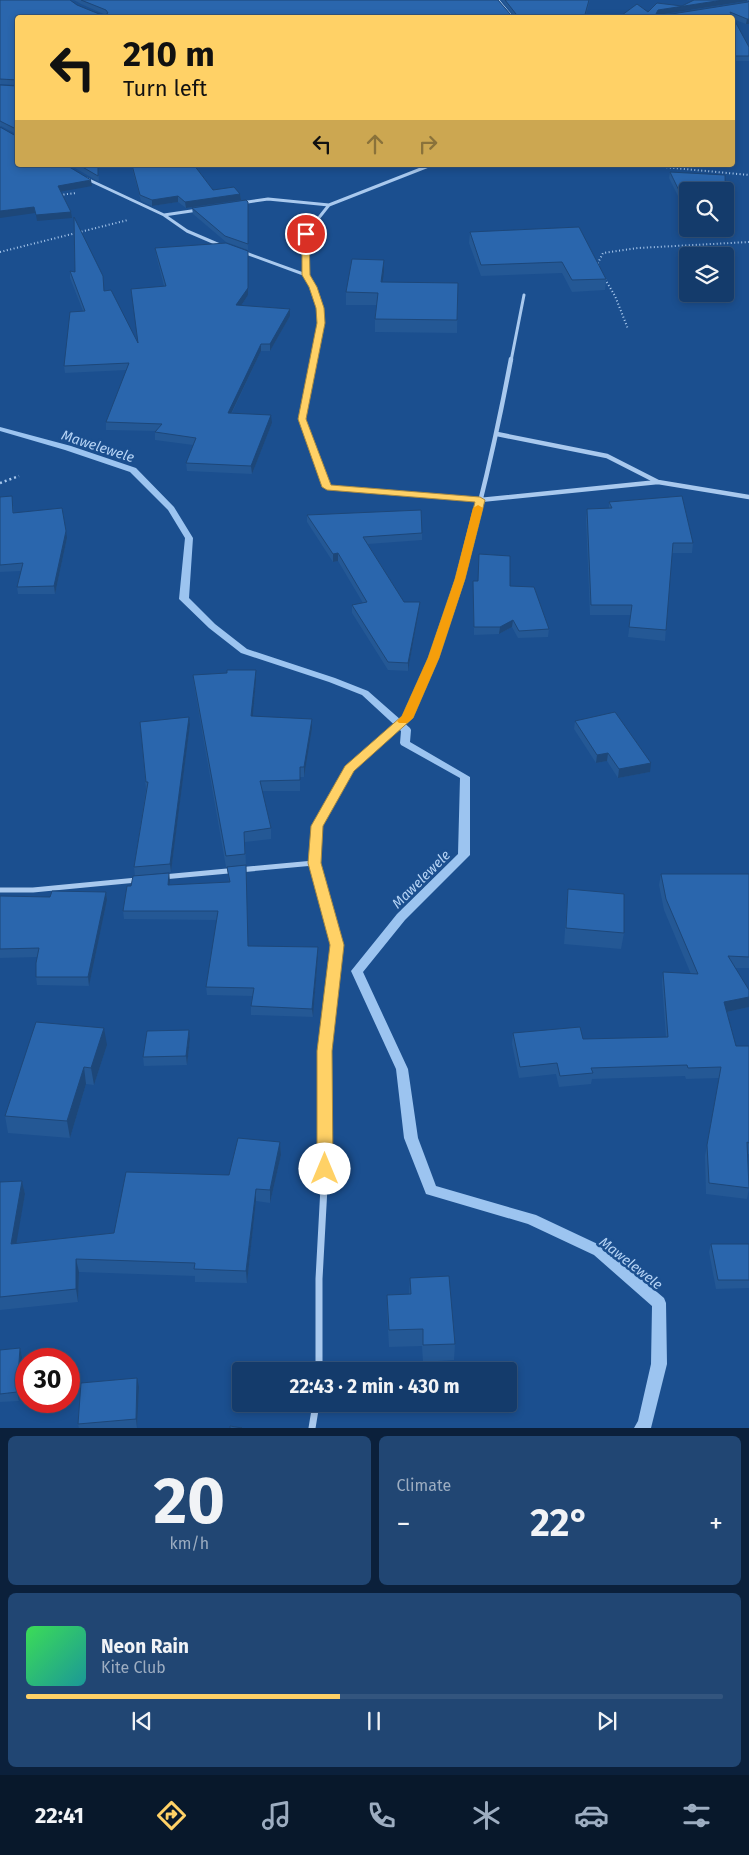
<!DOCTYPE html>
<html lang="en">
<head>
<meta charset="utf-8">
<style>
  body { margin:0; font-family:"Fira Sans",sans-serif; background:#214673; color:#f1f3f6; height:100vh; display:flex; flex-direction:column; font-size:19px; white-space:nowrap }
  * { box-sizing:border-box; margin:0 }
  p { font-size:16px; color:#9dadc1 }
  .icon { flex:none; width:28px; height:28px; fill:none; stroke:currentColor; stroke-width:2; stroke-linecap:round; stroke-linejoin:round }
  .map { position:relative; height:1428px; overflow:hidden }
  .panel { display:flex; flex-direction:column; gap:8px; padding:8px; background:#0b203b; flex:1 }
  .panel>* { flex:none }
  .hud { position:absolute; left:15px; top:15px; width:720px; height:152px; border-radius:5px; box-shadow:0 2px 8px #0003,0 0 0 1px #33557e; background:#ffd166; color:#111; overflow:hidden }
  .fabs { position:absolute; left:679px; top:182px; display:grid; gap:10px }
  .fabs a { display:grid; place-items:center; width:55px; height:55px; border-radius:5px; background:#143b6b; box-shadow:0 2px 8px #0003,0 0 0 1px #33557e; font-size:25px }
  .speed { position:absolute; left:15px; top:1348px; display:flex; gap:10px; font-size:25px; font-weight:700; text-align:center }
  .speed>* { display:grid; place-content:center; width:65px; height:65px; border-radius:50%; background:#143b6b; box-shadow:0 2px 8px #0003,0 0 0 1px #33557e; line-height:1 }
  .speed .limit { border:8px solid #d22; background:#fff; color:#111 }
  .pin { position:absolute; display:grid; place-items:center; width:42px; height:42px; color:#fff; margin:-21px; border:2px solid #fff; border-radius:50%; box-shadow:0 1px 5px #0007 }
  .me { position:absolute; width:55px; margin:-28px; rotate:0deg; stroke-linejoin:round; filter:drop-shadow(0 0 4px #0008) }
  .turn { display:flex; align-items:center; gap:18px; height:105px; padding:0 25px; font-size:22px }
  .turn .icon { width:65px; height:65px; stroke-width:2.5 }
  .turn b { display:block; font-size:35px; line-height:42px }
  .lanes { display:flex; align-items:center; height:48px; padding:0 25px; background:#0003; justify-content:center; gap:25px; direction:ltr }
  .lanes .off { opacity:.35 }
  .big { font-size:38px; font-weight:700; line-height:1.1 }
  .panel .widget { flex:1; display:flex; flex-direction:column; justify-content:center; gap:8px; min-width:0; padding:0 18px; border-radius:8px; background:#214673 }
  .panel .dial { align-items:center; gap:0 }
  .dial b { font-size:65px; line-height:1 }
  .song { display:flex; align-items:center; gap:15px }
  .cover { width:60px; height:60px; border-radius:8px; background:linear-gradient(135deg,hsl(130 70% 55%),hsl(180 70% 35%)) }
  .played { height:5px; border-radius:2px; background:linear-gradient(90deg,#ffd166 45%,#33557e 45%) }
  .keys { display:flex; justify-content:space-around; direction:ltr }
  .heat { display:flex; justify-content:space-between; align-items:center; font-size:28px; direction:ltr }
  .panel .tiles { flex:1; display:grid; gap:8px; grid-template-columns:1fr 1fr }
  .widget:last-child { grid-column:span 2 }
  .trip { position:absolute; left:232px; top:1362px; width:285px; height:50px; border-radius:5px; background:#143b6b; box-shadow:0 2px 8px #0003,0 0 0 1px #33557e; font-weight:700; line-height:50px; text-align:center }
  .menu { display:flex; height:80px; justify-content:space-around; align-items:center; background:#08182b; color:#9dadc1 }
  .menu .icon { width:35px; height:35px }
  .menu .current { color:#ffd166 }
  .menu b { font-size:22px; color:#f1f3f6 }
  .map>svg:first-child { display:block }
</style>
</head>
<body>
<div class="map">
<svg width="749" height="1428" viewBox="0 0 749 1428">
  <rect width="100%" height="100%" fill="#1b4f8f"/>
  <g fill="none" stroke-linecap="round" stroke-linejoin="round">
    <path fill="#9cc4f0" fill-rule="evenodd" d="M 0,427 L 71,446 L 136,468 L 174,507 L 193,538 L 189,598 L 215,624 L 247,649 L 335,678 L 368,691 L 410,728 L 411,730 L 410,742 L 470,777 L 470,855 L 405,920 L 363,972 L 408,1069 L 418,1138 L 436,1186 L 536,1215 L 604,1247 L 664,1298 L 666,1303 L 667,1364 L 651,1428 L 634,1428 L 638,1421 L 651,1364 L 652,1306 L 594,1255 L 528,1224 L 426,1194 L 404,1138 L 396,1069 L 351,971 L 397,914 L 458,854 L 460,778 L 401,745 L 400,743 L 401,731 L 362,695 L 329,682 L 241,653 L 209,628 L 179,599 L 185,538 L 168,510 L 130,472 L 65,450 L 0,431 Z"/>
    <path stroke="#a9c9ee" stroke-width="2" stroke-dasharray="1 2.5" stroke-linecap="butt" d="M 642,165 L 749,175
      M 60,195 L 76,193
      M 0,252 L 128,220
      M 599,267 L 598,263 L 603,253 L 638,248 L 749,242
      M 605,279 L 615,296 L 628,329"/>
    <path stroke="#a9c9ee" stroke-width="2.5" stroke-dasharray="2 3" stroke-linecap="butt" d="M 0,483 L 19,476"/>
    <path stroke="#a9c9ee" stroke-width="2.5" d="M 498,0 L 513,18"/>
    <path stroke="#a9c9ee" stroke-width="3" d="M 87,179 L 164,215 L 187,231 L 222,246
      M 241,203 L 268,199 L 329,205
      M 164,215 L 198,210
      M 243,252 L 306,275 C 326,301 319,332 314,361
      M 306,275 L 306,234 L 329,205 L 431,165
      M 511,361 L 524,295"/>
    <path stroke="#a9c9ee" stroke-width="4.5" d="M 314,359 L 302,419 L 327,487 L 480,500 L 658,482
      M 497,434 L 607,456 L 658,482 L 749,497
      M 444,627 C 473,540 494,450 511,359"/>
    <path stroke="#a9c9ee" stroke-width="5" d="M 163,877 L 314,863
      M 0,890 L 33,890 L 137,880
      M 334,974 L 337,945 L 314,863 L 317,826 L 349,769 L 407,718 L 433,658 L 444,626"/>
    <path stroke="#a9c9ee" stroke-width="7" d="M 319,1371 L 319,1279 L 325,1169 L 325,1051 L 334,973
      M 312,1428 L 316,1404"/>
  </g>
  <path fill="#245895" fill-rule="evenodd" d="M 0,0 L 77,5 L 104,16 L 106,15 L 81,4 L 74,0 L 498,0 L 511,15 L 514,16 L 501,0 L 590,0 L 585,18 L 18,18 L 18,85 L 0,84 Z
    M 694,0 L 749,0 L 749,24 L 746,24 L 733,19 L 749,47 L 749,61 L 732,61 L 732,18 L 618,18 L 682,6 ZM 747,1 L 748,2 L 659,16 L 658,15 Z
    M 0,85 L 18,86 L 18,135 L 1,126 L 0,127 Z
    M 70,165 L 98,165 L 99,182 Z
    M 131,165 L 194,165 L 213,190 L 240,194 L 241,200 L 186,208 L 178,202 L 152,206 L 141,201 Z
    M 670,172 L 725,175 L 726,225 L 725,231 L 695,232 L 693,229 L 725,229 L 725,191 L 688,191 L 688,216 L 669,178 Z
    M 246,200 L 248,250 L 226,242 L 193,214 L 192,208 Z
    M 579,227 L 606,279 L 605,290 L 572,292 L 562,273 L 481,276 L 469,243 L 470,232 Z
    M 155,248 L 248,295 L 241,306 L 290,309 L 290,316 L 270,351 L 261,351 L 232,413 L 272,423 L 252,474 L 187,471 L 186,463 L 193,445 L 155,440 L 155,432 L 156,431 L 106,430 L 106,422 L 127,370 L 65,373 L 64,366 L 83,311 L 70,278 L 70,271 L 105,291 L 137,343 L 164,286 L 156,255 Z
    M 384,272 L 382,282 L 458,283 L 457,333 L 375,332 L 375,319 L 376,305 L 346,305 L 346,292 Z
    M 0,497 L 13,503 L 14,513 L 67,538 L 55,594 L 18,594 L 17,587 L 21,571 L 0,572 Z
    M 609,502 L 693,543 L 692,553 L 672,553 L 665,641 L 628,637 L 631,615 L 590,615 L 586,519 L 587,509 L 609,508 Z
    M 307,515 L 422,533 L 422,540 L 368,544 L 404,602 L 420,602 L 419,610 L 408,671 L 388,670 L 352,613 L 352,605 L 363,603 L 338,561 L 333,562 L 307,522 Z
    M 473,581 L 510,586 L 549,629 L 548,637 L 518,638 L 512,627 L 499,634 L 474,635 Z
    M 193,675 L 256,680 L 253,716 L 312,729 L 304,777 L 300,777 L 300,791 L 262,791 L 271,828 L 271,839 L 245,842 L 246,865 L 226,867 L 194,685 Z
    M 575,721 L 650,772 L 618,778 L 607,761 L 596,763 L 574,729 Z
    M 140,722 L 190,725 L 171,872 L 135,876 L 134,867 L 146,789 Z
    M 227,867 L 248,946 L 318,947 L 318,956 L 313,1017 L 251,1015 L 251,1006 L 252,996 L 207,995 L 206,987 L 217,920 L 124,919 L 123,911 L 131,886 L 170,881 L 170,885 L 229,882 Z
    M 661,874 L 749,874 L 749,968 L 735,968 L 749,990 L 749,1007 L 727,1012 L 736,1046 L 749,1046 L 749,1154 L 747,1154 L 749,1188 L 747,1199 L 706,1194 L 705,1156 L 719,1078 L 686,1079 L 685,1076 L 592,1079 L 591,1084 L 559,1087 L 556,1074 L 519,1078 L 512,1044 L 513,1033 L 583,1039 L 666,1037 L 662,983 L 663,972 L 691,974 L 664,910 L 659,885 Z
    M 568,889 L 624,933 L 621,949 L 564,944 Z
    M 106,892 L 107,900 L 89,986 L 37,985 L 36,977 L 37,957 L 0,958 L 0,896 L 50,897 Z
    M 190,1039 L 187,1065 L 144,1066 L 143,1057 Z
    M 107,1045 L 94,1085 L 86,1084 L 70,1138 L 8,1133 L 5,1116 Z
    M 280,1142 L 281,1155 L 270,1203 L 256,1201 L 247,1283 L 195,1282 L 195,1276 L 79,1272 L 78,1302 L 0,1310 L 0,1182 L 22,1181 L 25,1194 L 16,1243 L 114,1233 L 229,1175 Z
    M 711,1244 L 749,1244 L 749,1288 L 716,1289 L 709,1252 Z
    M 410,1278 L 455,1344 L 454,1360 L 423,1362 L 422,1346 L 389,1347 L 387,1312 L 387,1295 L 409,1294 Z
    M 20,1348 L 22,1357 L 19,1401 L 0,1402 L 0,1350 Z
    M 139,1387 L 137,1428 L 79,1428 L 78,1424 Z"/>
  <path fill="#1d4779" d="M 723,0 L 747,0 L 747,1 L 658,15 L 656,14 L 658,10 Z
    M 747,19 L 749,19 L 749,24 L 746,24 Z
    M 91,180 L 92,186 L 59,192 L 58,186 Z
    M 240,194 L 241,200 L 186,208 L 185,202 Z
    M 178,196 L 178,202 L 152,206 L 152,200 Z
    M 34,207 L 35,213 L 0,218 L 0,211 Z
    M 71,212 L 72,218 L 37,221 L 36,215 Z
    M 248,257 L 248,295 L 237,312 L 236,305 Z
    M 384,260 L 384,272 L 381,294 L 381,282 Z
    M 290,309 L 290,316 L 270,351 L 270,344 Z
    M 261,344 L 261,351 L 228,420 L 228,413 Z
    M 271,415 L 272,423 L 252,474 L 251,466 Z
    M 66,531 L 67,538 L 55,594 L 54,586 Z
    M 338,553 L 338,561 L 333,562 L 333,554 Z
    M 420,602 L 419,610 L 408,671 L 408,663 Z
    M 513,620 L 512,627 L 499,634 L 500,627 Z
    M 256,670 L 256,680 L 252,727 L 251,716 Z
    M 189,717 L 190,725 L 171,872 L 170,864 Z
    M 312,719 L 312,729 L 304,777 L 304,767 Z
    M 608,753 L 607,761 L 596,763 L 597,755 Z
    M 651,763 L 650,772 L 618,778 L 619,769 Z
    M 169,873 L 170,881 L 169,893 L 168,885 Z
    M 106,892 L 107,900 L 89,986 L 88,977 Z
    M 318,947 L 318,956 L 313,1017 L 312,1009 Z
    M 749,997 L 749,1007 L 722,1013 L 724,1002 Z
    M 104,1028 L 107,1045 L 94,1085 L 91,1068 Z
    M 189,1030 L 190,1039 L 187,1065 L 186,1056 Z
    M 84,1067 L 86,1084 L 70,1138 L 67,1121 Z
    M 280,1142 L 281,1155 L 270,1203 L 270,1190 Z
    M 22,1181 L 25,1194 L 14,1257 L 11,1244 Z
    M 256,1189 L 256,1201 L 247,1283 L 246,1271 Z
    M 76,1259 L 79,1272 L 78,1302 L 76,1289 Z
    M 20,1348 L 22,1357 L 19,1401 L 17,1392 Z
    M 137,1378 L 139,1387 L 137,1428 L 136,1419 Z"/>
  <path fill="#2a66ad" stroke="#1d4779" d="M 0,0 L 70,0 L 77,5 L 104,16 L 108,13 L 106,10 L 81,0 L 498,0 L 511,15 L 514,16 L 516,14 L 505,0 L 589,0 L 584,18 L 18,18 L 18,80 L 0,79 Z
    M 694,0 L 723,0 L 658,10 L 656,14 L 659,16 L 748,2 L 749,1 L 749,19 L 747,19 L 730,12 L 749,47 L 749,56 L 732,56 L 732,18 L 618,18 L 637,4 L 648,12 L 657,3 L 682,6 Z
    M 0,85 L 18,86 L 18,130 L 0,121 Z
    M 0,127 L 16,136 L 18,136 L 18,165 L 66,165 L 91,180 L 58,186 L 71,212 L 36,215 L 34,207 L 0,211 Z
    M 79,165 L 98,165 L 98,176 Z
    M 132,165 L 194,165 L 213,190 L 234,187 L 240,194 L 185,202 L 178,196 L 152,200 L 140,195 Z
    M 670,172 L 725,175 L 726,225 L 725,225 L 725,191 L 688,191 L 688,209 Z
    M 246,200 L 248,202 L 248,244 L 225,236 L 192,208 Z
    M 74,217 L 103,276 L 104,291 L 111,290 L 138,343 L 131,289 L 166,286 L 155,248 L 226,243 L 248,251 L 248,288 L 236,305 L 290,309 L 270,344 L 261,344 L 228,413 L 271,415 L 251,466 L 186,463 L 196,438 L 155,432 L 162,424 L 106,422 L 129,363 L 64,366 L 70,312 L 85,311 L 70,271 L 75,272 Z
    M 579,227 L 606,279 L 572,280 L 562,262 L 481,265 L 470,232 Z
    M 352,259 L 384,260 L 381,282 L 458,283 L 457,320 L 375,319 L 378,293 L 346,292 Z
    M 12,496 L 13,513 L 62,508 L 66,531 L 54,586 L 17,587 L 23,563 L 0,565 L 0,497 Z
    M 682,496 L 693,543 L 673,543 L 666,630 L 629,627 L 632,605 L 591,605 L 587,509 L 612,508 L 609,502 Z
    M 421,510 L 422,533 L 363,537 L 404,602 L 420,602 L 408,663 L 388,662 L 352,605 L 367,602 L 338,553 L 333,554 L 307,515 Z
    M 479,554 L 510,556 L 510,586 L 534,587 L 549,629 L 519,631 L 513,620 L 500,627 L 474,627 L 473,581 L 478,581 Z
    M 227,670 L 256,670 L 251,716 L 312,719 L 304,767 L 300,767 L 300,780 L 260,781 L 271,828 L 244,832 L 245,854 L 226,856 L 193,675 L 227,673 Z
    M 615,712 L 651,763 L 619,769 L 608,753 L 597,755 L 575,721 Z
    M 189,717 L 170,864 L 134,867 L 148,782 L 146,782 L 140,722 Z
    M 246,865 L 248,946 L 318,947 L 312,1009 L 251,1006 L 254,988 L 206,987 L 218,911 L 123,911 L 127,886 L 131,886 L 133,876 L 169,873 L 168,885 L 230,882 L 227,867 Z
    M 661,874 L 749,874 L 749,957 L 728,956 L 749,990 L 749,997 L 724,1002 L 736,1046 L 749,1046 L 749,1143 L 747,1142 L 749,1188 L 709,1183 L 707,1145 L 721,1067 L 688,1068 L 687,1065 L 591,1068 L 593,1073 L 560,1076 L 557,1063 L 520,1067 L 513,1033 L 580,1027 L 583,1039 L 668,1037 L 663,972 L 698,974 L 666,899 Z
    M 568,889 L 624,894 L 624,933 L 566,928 Z
    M 52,891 L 106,892 L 88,977 L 36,977 L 36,963 L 39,948 L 0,949 L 0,896 L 50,897 Z
    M 36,1022 L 104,1028 L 91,1068 L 84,1067 L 67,1121 L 5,1116 Z
    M 189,1030 L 186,1056 L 143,1057 L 147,1031 Z
    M 238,1138 L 280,1142 L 270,1190 L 256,1189 L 246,1271 L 194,1269 L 195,1263 L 76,1259 L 76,1289 L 0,1297 L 0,1182 L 22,1181 L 11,1244 L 114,1233 L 126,1172 L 229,1175 Z
    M 711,1244 L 749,1244 L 749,1280 L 718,1280 Z
    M 449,1276 L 455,1344 L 423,1345 L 423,1329 L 389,1330 L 387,1295 L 411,1294 L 410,1278 Z
    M 20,1348 L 17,1392 L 0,1394 L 0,1350 Z
    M 137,1378 L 136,1419 L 78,1424 L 81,1383 Z
    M 230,1426 L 242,1428 L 230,1428 Z"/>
  <path fill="#ffd166" stroke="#a68842" d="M 306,232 L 309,234 L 310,275 L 317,287 L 324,308 L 325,323 L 306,419 L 331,485 L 480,497 L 485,500 L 465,579 L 439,658 L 413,718 L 354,771 L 323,826 L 321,863 L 344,945 L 332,1051 L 333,1169 L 331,1174 L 325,1175 L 319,1174 L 317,1169 L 317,1051 L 330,945 L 308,863 L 311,826 L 345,766 L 402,716 L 428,658 L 455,579 L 475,502 L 327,490 L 322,487 L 298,419 L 317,323 L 316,308 L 309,287 L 302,275 L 302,234 Z"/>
  <path fill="#f59e0b" d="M 478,505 L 483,508 L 465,579 L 439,658 L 413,718 L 407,723 L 399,723 L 397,721 L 402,716 L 428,658 L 455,579 L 473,508 Z"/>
  <g text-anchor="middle" stroke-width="5" stroke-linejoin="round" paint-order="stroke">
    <g font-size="14" font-style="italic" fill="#b5d3f5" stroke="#1b4f8f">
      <text transform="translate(98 446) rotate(18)" y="5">Mawelewele</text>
      <text transform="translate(421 879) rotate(-45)" y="5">Mawelewele</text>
      <text transform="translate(631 1263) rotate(38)" y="5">Mawelewele</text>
    </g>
  </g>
</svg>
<div class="fabs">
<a><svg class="icon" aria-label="search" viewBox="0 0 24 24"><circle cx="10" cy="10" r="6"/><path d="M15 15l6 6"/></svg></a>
<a><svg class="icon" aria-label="layers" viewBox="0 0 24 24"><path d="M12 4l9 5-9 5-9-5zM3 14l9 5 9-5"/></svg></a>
</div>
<div class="speed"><div class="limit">30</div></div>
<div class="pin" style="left:306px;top:234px;background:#d93025"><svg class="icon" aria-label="arrive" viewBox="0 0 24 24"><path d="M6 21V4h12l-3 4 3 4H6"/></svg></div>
<svg class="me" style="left:325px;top:1169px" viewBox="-20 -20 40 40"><circle r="19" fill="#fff"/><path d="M0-13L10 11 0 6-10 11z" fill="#ffd166"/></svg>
<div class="trip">22:43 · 2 min · 430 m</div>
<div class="hud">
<div class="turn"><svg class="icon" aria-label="left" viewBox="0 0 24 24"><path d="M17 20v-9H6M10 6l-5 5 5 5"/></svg><div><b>210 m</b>Turn left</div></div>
<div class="lanes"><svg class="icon" aria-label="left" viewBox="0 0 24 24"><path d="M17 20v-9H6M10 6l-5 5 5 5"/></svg><svg class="icon off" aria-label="ahead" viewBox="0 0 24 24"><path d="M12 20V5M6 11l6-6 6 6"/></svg><svg class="icon off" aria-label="right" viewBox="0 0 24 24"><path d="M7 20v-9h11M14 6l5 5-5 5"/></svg></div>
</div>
</div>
<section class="panel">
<div class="tiles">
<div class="widget dial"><b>20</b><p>km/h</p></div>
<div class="widget"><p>Climate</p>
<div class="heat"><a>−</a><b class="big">22°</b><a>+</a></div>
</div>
<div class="widget">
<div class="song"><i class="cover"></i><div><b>Neon Rain</b><p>Kite Club</p></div></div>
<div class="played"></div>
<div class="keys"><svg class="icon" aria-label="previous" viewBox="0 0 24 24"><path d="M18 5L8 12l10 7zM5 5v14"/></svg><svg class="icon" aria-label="pause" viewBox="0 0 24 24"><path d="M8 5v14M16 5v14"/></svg><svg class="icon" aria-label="next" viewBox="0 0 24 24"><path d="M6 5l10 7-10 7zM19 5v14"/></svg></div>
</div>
</div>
</section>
<nav class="menu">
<b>22:41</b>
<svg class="icon current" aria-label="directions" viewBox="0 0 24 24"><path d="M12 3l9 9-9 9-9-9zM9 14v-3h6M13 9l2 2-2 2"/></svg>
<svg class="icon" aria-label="music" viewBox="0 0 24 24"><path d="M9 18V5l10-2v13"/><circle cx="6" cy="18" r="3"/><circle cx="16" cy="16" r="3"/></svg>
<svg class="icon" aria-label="phone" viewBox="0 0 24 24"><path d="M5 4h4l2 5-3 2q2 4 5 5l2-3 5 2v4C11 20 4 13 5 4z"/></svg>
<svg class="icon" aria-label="climate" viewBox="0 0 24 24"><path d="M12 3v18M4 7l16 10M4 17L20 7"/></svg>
<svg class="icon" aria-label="car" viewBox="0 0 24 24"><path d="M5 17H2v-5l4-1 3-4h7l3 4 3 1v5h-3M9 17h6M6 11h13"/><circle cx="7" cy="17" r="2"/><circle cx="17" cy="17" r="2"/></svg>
<svg class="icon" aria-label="filters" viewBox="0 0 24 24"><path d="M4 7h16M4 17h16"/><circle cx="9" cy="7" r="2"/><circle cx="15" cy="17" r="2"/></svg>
</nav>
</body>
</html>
